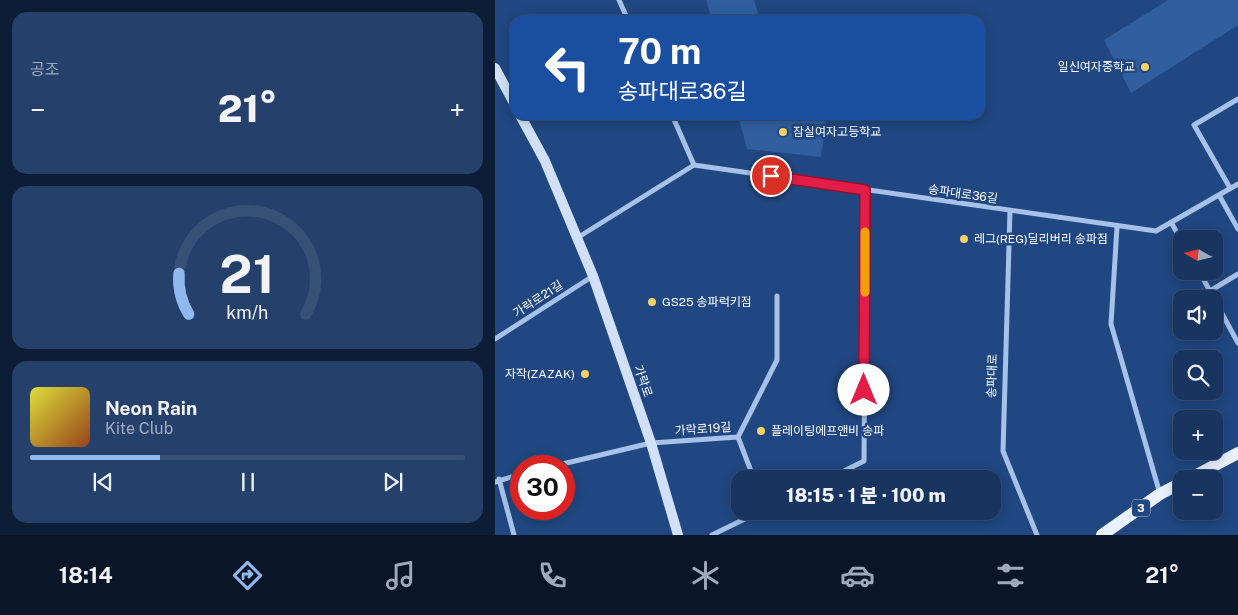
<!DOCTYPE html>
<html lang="ko">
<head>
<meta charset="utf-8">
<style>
  body { margin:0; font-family:"Public Sans","Noto Sans KR",sans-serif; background:#25406a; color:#f1f3f6; height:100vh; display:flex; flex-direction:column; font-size:19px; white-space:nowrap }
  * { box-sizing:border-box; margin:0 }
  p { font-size:16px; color:#9fabbd }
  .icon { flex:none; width:28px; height:28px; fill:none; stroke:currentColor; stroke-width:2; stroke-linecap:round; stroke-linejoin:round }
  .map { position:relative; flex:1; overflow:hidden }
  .side { display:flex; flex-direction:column; gap:12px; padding:12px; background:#0d1d35; width:495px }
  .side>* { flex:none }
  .top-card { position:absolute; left:15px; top:15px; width:475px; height:105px; border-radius:15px; box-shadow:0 2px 12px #0003,0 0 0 1px #365076; background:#1a4fa0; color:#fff; overflow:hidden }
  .needle { width:32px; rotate:278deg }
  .tools { position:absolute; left:678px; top:230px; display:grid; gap:10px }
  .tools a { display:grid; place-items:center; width:50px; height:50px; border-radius:10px; background:#183561; box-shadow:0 2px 12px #0003,0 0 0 1px #365076; font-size:25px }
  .speed { position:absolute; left:15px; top:455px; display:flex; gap:10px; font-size:25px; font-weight:700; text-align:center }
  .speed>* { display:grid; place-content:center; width:65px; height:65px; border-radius:50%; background:#183561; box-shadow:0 2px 12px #0003,0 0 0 1px #365076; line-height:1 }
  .speed .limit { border:8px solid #d22; background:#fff; color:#111 }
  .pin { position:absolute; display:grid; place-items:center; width:42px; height:42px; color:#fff; margin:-21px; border:2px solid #fff; border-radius:50%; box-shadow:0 1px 5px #0007 }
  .me { position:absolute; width:55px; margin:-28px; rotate:0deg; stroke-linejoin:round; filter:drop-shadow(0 0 4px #0008) }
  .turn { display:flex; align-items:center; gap:18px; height:105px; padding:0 25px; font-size:22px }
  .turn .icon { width:65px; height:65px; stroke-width:2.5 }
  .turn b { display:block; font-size:35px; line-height:42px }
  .big { font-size:38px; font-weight:800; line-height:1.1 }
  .side .tile { flex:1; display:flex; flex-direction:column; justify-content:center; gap:8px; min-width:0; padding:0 18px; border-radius:15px; background:#25406a }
  .side .dial { align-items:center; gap:0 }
  .dial svg { height:130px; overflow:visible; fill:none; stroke:#365076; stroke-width:7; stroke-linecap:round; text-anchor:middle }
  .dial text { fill:#f1f3f6; stroke:none }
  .song { display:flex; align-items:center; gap:15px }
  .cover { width:60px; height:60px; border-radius:8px; background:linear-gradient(135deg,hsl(60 70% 55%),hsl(20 70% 35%)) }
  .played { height:5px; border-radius:2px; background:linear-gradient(90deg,#90b9f0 30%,#365076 30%) }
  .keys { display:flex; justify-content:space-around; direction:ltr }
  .heat { display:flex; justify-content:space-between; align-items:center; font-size:28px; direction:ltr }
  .trip { position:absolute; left:236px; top:470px; width:270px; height:50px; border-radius:15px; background:#183561; box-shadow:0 2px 12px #0003,0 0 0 1px #365076; font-weight:800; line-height:50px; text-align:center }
  .dock { display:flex; height:80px; justify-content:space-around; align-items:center; background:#0a1527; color:#9fabbd }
  .dock .icon { width:35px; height:35px }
  .dock .selected { color:#90b9f0 }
  .dock b { font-size:22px; color:#f1f3f6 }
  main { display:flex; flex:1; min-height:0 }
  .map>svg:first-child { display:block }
</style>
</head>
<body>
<main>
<section class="side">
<div class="tile"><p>공조</p>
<div class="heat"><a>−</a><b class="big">21°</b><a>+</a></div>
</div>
<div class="tile dial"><svg viewBox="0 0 100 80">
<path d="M14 69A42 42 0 1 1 86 69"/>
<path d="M14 69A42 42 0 0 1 8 44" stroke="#90b9f0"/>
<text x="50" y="56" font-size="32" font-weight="700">21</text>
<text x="50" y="72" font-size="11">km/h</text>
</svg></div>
<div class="tile">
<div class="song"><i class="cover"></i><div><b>Neon Rain</b><p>Kite Club</p></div></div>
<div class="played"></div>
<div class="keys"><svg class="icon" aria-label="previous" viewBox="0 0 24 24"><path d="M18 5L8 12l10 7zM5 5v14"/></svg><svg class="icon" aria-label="pause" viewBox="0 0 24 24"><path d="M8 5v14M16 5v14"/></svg><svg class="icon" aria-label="next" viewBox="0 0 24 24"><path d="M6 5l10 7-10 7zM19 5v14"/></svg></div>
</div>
</section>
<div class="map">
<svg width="743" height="535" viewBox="0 0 743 535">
  <rect width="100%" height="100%" fill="#204781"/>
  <path fill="#305e9f" d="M 211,0 L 259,0 L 265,20 L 217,20 Z
    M 673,0 L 743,0 L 743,25 L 636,93 L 609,40 Z
    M 243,115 L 332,115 L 326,157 L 252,149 Z"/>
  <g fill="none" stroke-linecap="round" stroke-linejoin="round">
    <path stroke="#a6c2e8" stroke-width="5" d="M 124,0 L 133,20
      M 177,115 L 199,165
      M 199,165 L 661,231 L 743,184
      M 735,188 L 699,125 L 743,99
      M 724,195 L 743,229
      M 515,211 L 508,451 L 542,535
      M 676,222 L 686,240
      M 622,227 L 616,324 L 665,494
      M 82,238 L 199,165
      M 704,271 L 743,343
      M 715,291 L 743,274
      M 0,339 L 98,276
      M 243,437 L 259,479
      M 59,466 L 156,443 L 243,437 L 282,360 L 282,296
      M 4,479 L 19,535
      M 333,479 L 369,461 L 371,190
      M 0,482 L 26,474
      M 217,535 L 266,511"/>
    <path stroke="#d1e0f7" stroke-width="10" d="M 0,68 L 20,105
      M 25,115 L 50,161 L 98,276 L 156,443 L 183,535"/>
    <path stroke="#e9f0fe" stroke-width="12" d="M 694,479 L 743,453
      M 607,535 L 665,494 L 686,483"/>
  </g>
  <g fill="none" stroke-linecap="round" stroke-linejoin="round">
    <g stroke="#92132f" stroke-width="12">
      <path id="route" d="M 276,176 L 370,190 L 369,390"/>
    </g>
    <use href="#route" stroke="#e11d48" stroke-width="9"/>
    <path stroke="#f59e0b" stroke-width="9" d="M 370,292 L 370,232"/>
  </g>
  <g fill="#f5d167" stroke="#204781" stroke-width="2">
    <circle cx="650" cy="67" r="5"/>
    <circle cx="288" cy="132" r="5"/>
    <circle cx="469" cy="239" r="5"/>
    <circle cx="157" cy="302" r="5"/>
    <circle cx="90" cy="374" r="5"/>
    <circle cx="266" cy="431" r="5"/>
  </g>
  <g text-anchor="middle" stroke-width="5" stroke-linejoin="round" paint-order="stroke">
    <rect fill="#204781" stroke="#bcc8d9" stroke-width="1" x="637" y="499.5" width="18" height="17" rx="4"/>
    <g font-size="11" font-weight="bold" fill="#fff">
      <text x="646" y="512">3</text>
    </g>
    <g font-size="12" fill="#fff" stroke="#204781" text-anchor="start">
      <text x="640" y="71" text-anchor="end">일신여자중학교</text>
      <text x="298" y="136">잠실여자고등학교</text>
      <text x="479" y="243">레그(REG)딜리버리 송파점</text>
      <text x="167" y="306">GS25 송파럭키점</text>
      <text x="80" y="378" text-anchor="end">자작(ZAZAK)</text>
      <text x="276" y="435">플레이팅에프앤비 송파</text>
    </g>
    <g font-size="12" fill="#fff" stroke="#204781">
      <text transform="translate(468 194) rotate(8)" y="4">송파대로36길</text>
      <text transform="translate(43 299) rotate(-33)" y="4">가락로21길</text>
      <text transform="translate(497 376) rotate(-88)" y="4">송파대로</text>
      <text transform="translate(148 381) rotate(71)" y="4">가락로</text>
      <text transform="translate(208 429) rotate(-4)" y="4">가락로19길</text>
    </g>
  </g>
</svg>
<div class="tools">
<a><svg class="needle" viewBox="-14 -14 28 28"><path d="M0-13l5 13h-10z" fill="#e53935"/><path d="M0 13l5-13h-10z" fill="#9fabbd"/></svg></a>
<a><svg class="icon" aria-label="sound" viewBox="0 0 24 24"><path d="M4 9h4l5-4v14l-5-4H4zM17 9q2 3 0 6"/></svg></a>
<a><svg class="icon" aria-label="search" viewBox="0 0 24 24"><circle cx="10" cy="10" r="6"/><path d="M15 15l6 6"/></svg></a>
<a>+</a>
<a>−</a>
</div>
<div class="speed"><div class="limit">30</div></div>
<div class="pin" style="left:276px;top:176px;background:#d93025"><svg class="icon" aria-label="arrive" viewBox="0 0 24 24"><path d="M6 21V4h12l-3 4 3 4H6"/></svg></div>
<svg class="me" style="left:369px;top:390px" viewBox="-20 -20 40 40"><circle r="19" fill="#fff"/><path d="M0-13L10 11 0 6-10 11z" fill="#e11d48"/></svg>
<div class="trip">18:15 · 1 분 · 100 m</div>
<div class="top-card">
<div class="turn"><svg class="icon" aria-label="left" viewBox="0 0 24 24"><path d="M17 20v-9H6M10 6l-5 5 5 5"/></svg><div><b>70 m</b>송파대로36길</div></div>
</div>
</div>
</main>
<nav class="dock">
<b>18:14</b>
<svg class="icon selected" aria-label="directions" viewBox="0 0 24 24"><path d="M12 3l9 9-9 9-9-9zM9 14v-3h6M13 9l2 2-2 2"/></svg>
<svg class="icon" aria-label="music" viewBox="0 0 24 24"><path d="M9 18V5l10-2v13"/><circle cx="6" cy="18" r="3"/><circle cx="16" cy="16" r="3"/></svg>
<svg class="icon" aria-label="phone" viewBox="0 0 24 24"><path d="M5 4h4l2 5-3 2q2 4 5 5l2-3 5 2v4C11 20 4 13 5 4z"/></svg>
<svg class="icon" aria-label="climate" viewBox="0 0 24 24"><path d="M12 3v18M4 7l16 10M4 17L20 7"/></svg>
<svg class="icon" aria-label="car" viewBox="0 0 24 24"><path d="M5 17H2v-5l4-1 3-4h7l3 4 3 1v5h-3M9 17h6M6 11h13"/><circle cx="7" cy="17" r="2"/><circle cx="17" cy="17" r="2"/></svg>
<svg class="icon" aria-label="filters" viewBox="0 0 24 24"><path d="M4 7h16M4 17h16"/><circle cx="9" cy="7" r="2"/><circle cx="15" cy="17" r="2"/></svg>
<b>21°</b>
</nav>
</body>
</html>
